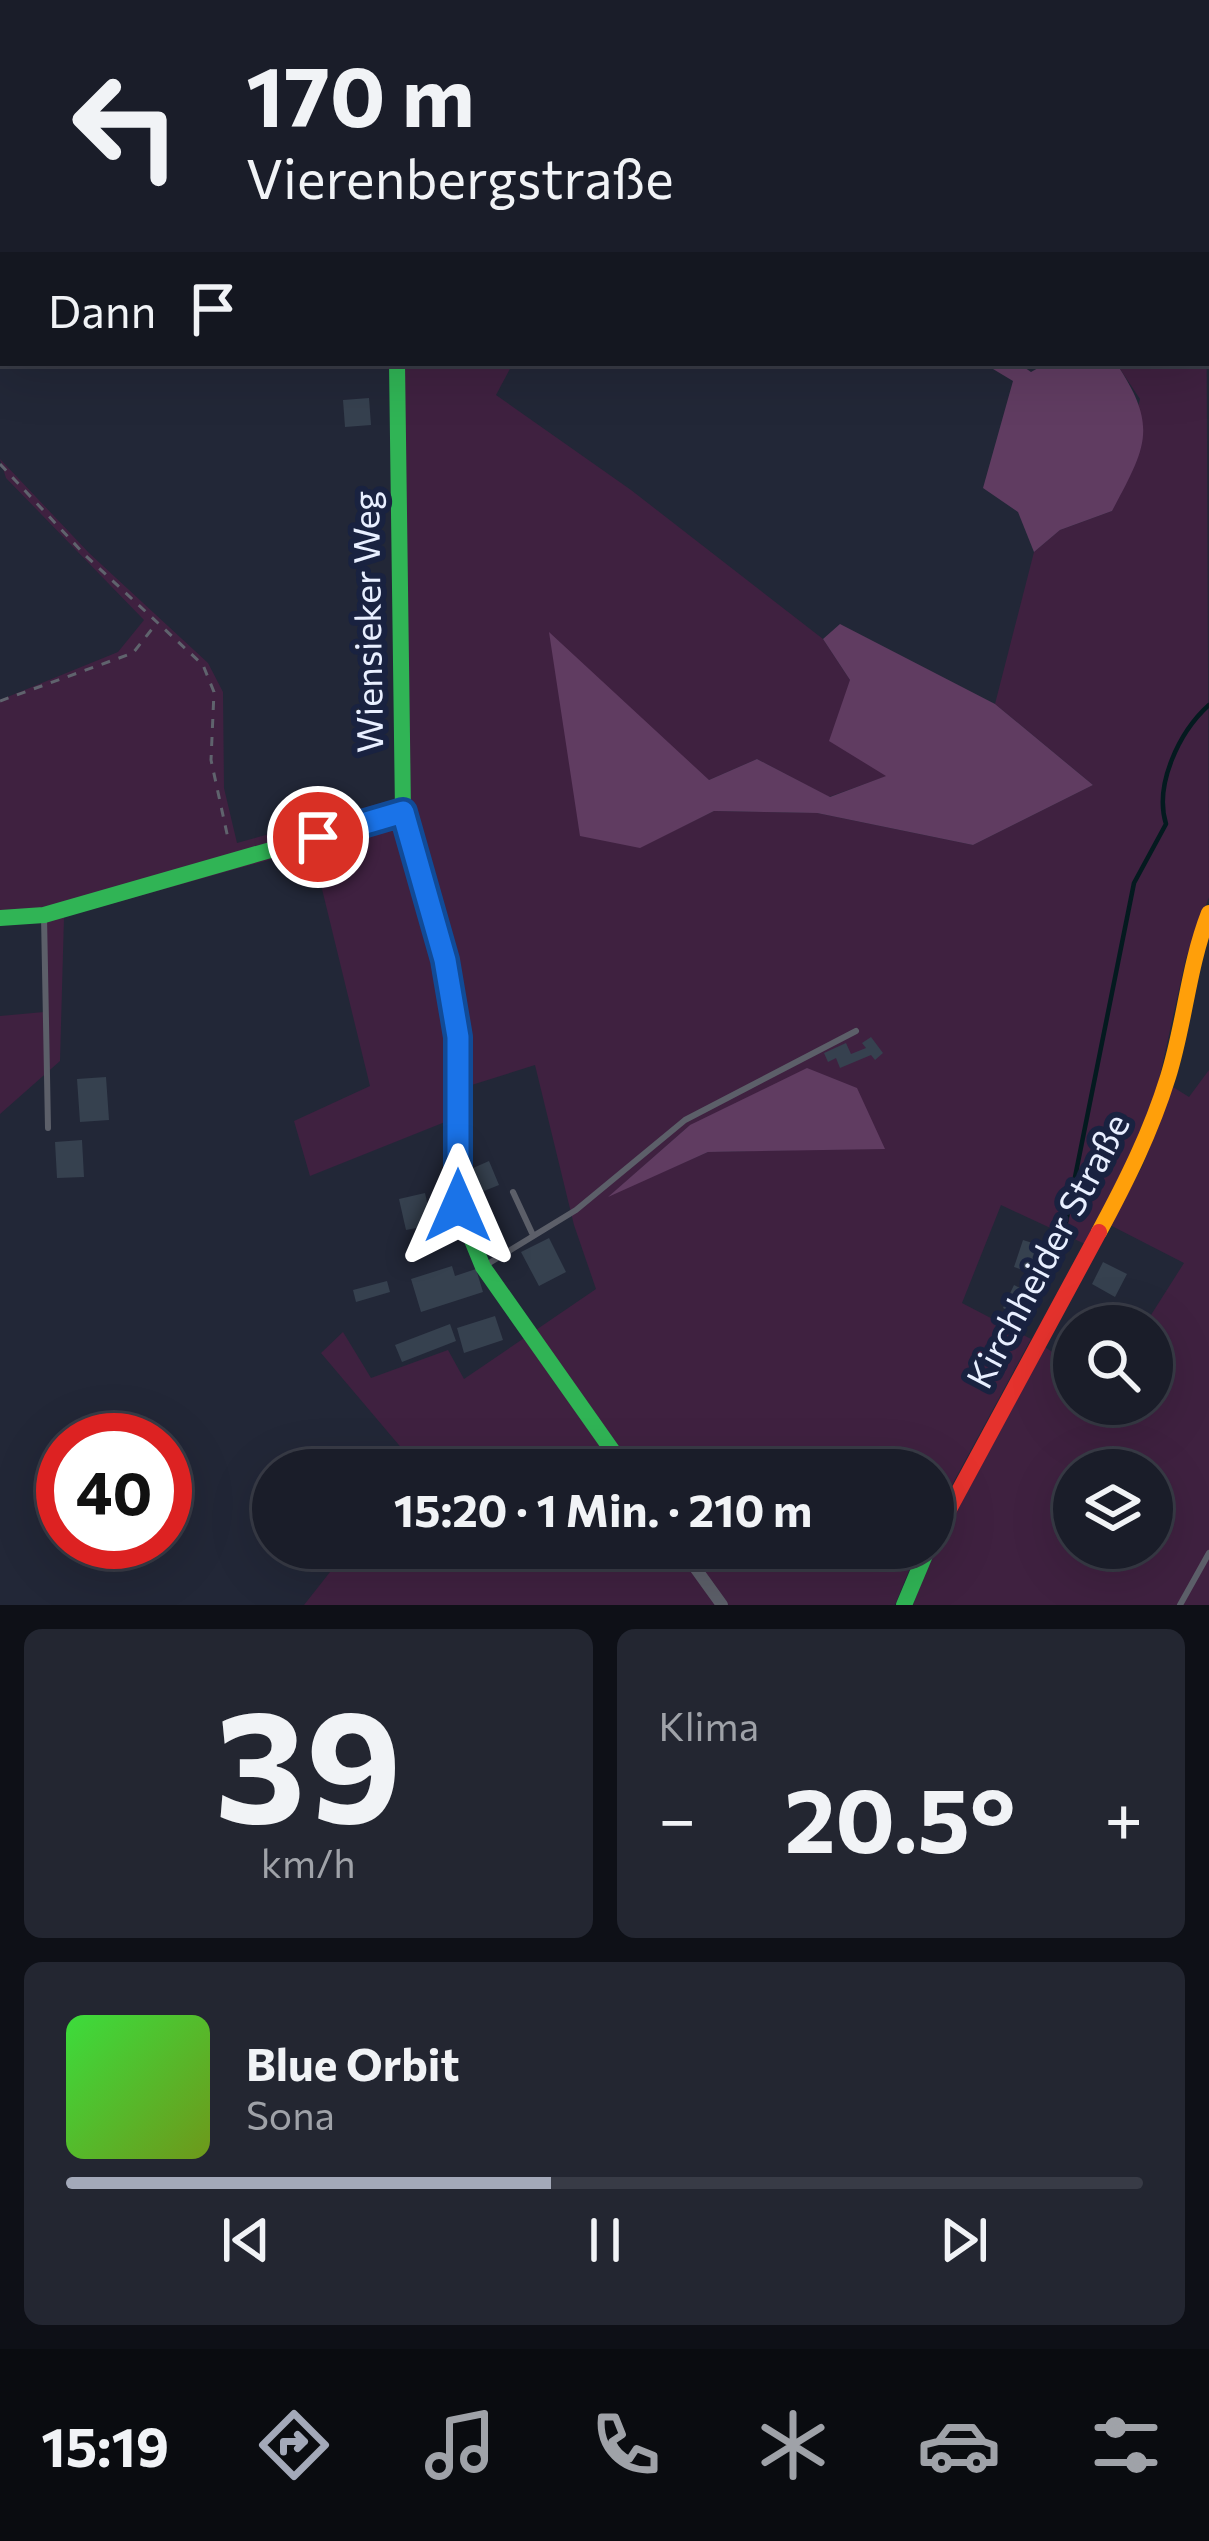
<!DOCTYPE html>
<html lang="de">
<head>
<meta charset="utf-8">
<style>
  body { margin:0; font-family:Commissioner,sans-serif; background:#232631; color:#f1f3f6; height:100vh; display:flex; flex-direction:column; font-size:45px; white-space:nowrap }
  * { box-sizing:border-box; margin:0 }
  p { font-size:39px; color:#9fa2a8 }
  .icon { flex:none; width:66px; height:66px; fill:none; stroke:currentColor; stroke-width:2; stroke-linecap:round; stroke-linejoin:round }
  .map { position:relative; height:1605px; overflow:hidden }
  .panel { display:flex; flex-direction:column; gap:24px; padding:24px; background:#0e1017; flex:1 }
  .panel>* { flex:none }
  .hud { position:absolute; left:0px; top:0px; width:1209px; height:366px; box-shadow:0 12px 48px #0002,0 0 0 3px #383b46; background:#1a1d29; color:#f1f3f6; overflow:hidden }
  .tools { position:absolute; left:1053px; top:1305px; display:grid; gap:24px }
  .tools a { display:grid; place-items:center; width:120px; height:120px; border-radius:50%; background:#1a1d29; box-shadow:0 12px 48px #0002,0 0 0 3px #383b46; font-size:60px }
  .speed { position:absolute; left:36px; top:1413px; display:flex; gap:24px; font-size:60px; font-weight:700; text-align:center }
  .speed>* { display:grid; place-content:center; width:156px; height:156px; border-radius:50%; background:#1a1d29; box-shadow:0 12px 48px #0002,0 0 0 3px #383b46; line-height:1 }
  .speed .limit { border:18px solid #d22; background:#fff; color:#111 }
  .pin { position:absolute; display:grid; place-items:center; width:102px; height:102px; color:#fff; margin:-51px; border:6px solid #fff; border-radius:50%; box-shadow:0 3px 12px #0007 }
  .me { position:absolute; width:132px; margin:-66px; rotate:0deg; stroke-linejoin:round; filter:drop-shadow(0 0 9px #0008) }
  .turn { display:flex; align-items:center; gap:42px; height:252px; padding:0 48px; font-size:54px }
  .turn .icon { width:156px; height:156px; stroke-width:2.5 }
  .turn b { display:block; font-size:84px; line-height:102px }
  .then { display:flex; align-items:center; height:114px; padding:0 48px; background:#0003; gap:24px; font-size:45px }
  .big { font-size:90px; font-weight:700; line-height:1.1 }
  .panel .card { flex:1; display:flex; flex-direction:column; justify-content:center; gap:18px; min-width:0; padding:0 42px; border-radius:18px; background:#232631 }
  .panel .dial { align-items:center; gap:0 }
  .dial b { font-size:156px; line-height:1 }
  .song { display:flex; align-items:center; gap:36px }
  .cover { width:144px; height:144px; border-radius:18px; background:linear-gradient(135deg,hsl(120 70% 55%),hsl(80 70% 35%)) }
  .played { height:12px; border-radius:6px; background:linear-gradient(90deg,#a3a9b9 45%,#383b46 45%) }
  .keys { display:flex; justify-content:space-around; direction:ltr }
  .heat { display:flex; justify-content:space-between; align-items:center; font-size:66px; direction:ltr }
  .panel .tiles { flex:1; display:grid; gap:24px; grid-template-columns:1fr 1fr }
  .card:last-child { grid-column:span 2 }
  .trip { position:absolute; left:252px; top:1449px; width:702px; height:120px; border-radius:60px; background:#1a1d29; box-shadow:0 12px 48px #0002,0 0 0 3px #383b46; font-weight:700; line-height:120px; text-align:center }
  .menu { display:flex; height:192px; justify-content:space-around; align-items:center; background:#0a0c10; color:#9fa2a8 }
  .menu .icon { width:84px; height:84px }
  .menu .active { color:#a3a9b9 }
  .menu b { font-size:54px; color:#f1f3f6 }
  .map>svg:first-child { display:block }
</style>
</head>
<body>
<div class="map">
<svg width="1209" height="1605" viewBox="0 0 1209 1605">
  <rect width="100%" height="100%" fill="#222737"/>
  <path fill="#3f2140" fill-rule="evenodd" d="M 1206,209 L 1209,897 L 1186,958 L 1151,1116 L 1085,1244 L 1001,1205 L 962,1303 L 1031,1339 L 933,1520 L 933,1470 L 411,1470 L 415,1464 L 321,1353 L 343,1332 L 371,1378 L 448,1350 L 464,1379 L 596,1289 L 574,1225 L 535,1065 L 462,1088 L 408,810 L 400,363 L 513,363 L 496,395 L 631,490 L 823,639 L 850,680 L 887,776 L 829,797 L 757,759 L 709,780 L 640,847 L 714,811 L 817,813 L 973,845 L 1093,785 L 995,704 L 1034,552 L 1060,530 L 1112,511 L 1140,399 L 1116,363 L 1206,363 ZM 690,1125 L 884,1148 L 708,1152 L 612,1194 Z
    M 0,459 L 89,553 L 208,663 L 223,692 L 224,788 L 237,843 L 395,799 L 438,958 L 450,1030 L 450,1120 L 310,1176 L 294,1121 L 370,1086 L 312,848 L 64,917 L 60,1061 L 0,1114 L 0,1016 L 44,1012 L 43,920 L 0,923 L 0,700 L 118,652 L 144,620 L 6,478 Z
    M 1209,1070 L 1209,1605 L 913,1605 L 926,1569 L 1045,1347 L 1074,1367 L 1074,1404 L 1152,1404 L 1152,1326 L 1144,1326 L 1184,1263 L 1110,1225 L 1142,1167 L 1173,1087 L 1189,1097 ZM 1074,1470 L 1152,1470 L 1152,1548 L 1074,1548 Z
    M 349,1548 L 918,1548 L 895,1605 L 304,1605 Z"/>
  <path fill="#603c61" d="M 983,363 L 1018,363 L 1031,372 L 1047,363 L 1116,363 C 1159,427 1146,447 1112,511 L 1060,530 L 1034,552 L 1018,512 L 983,488 L 1013,381 Z
    M 840,624 L 995,704 L 1093,785 L 973,845 L 817,813 L 714,811 L 640,848 L 580,836 L 549,632 L 709,780 L 757,759 L 830,797 L 886,776 L 829,741 L 850,680 L 823,639 Z
    M 807,1068 L 857,1088 L 885,1149 L 708,1152 L 608,1197 L 690,1125 Z"/>
  <g fill="none" stroke-linecap="round" stroke-linejoin="round">
    <path stroke="#041a1f" stroke-width="4.5" d="M 1065,1227 L 1134,883 L 1166,824 C 1154,785 1179,732 1209,705"/>
  </g>
  <path fill="#36414f" d="M 369,398 L 371,425 L 345,427 L 343,400 Z
    M 871,1037 L 883,1053 L 875,1060 L 871,1055 L 840,1068 L 836,1058 L 828,1062 L 824,1053 L 846,1043 L 851,1054 L 866,1048 L 862,1043 Z
    M 106,1077 L 109,1120 L 80,1122 L 77,1079 Z
    M 82,1140 L 84,1177 L 57,1178 L 55,1142 Z
    M 489,1161 L 499,1185 L 474,1195 L 464,1172 Z
    M 425,1193 L 432,1225 L 406,1230 L 399,1199 Z
    M 549,1238 L 566,1272 L 539,1286 L 521,1252 Z
    M 1023,1240 L 1042,1246 L 1033,1273 L 1014,1267 Z
    M 1103,1262 L 1127,1274 L 1115,1297 L 1092,1284 Z
    M 452,1266 L 455,1276 L 476,1269 L 483,1292 L 421,1312 L 411,1279 Z
    M 387,1281 L 390,1292 L 356,1302 L 353,1290 Z
    M 1014,1285 L 1038,1297 L 1027,1320 L 1003,1308 Z
    M 495,1316 L 503,1340 L 464,1353 L 457,1328 Z
    M 450,1324 L 456,1341 L 402,1362 L 395,1345 Z"/>
  <g fill="none" stroke-linecap="round" stroke-linejoin="round">
    <path stroke="#5f636d" stroke-width="3" stroke-dasharray="9 9" stroke-linecap="butt" d="M 0,464 L 86,556 L 203,665 L 214,692 L 211,760 L 229,843
      M 0,701 L 133,653 L 156,624"/>
    <path stroke="#5c5f69" stroke-width="6" d="M 44,916 L 48,1128
      M 513,1192 L 532,1233
      M 486,1265 L 576,1210 L 685,1120 L 856,1031
      M 1180,1605 L 1209,1553"/>
    <path stroke="#5c5f69" stroke-width="12" d="M 382,0 L 382,3
      M 681,1548 L 722,1605"/>
    <path stroke="#30b455" stroke-width="16" d="M 397,363 L 403,812 L 445,960 L 458,1037 L 458,1206 L 483,1267 L 626,1470
      M 0,918 L 44,915 L 403,812
      M 904,1605 L 928,1548"/>
    <path stroke="#ff9f0a" stroke-width="16" d="M 1099,1232 C 1126,1182 1151,1132 1168,1077 C 1185,1023 1188,967 1209,913"/>
    <path stroke="#e5322d" stroke-width="16" d="M 933,1539 L 1099,1232"/>
  </g>
  <g fill="none" stroke-linecap="round" stroke-linejoin="round">
    <g stroke="#114b97" stroke-width="30">
      <path id="route" d="M 318,837 L 403,812 L 445,960 L 458,1037 L 458,1206"/>
    </g>
    <use href="#route" stroke="#1a73e8" stroke-width="21"/>
  </g>
  <g text-anchor="middle" stroke-width="12" stroke-linejoin="round" paint-order="stroke">
    <g font-size="36" fill="#e8efff" stroke="#192240">
      <text transform="translate(368 622) rotate(-91)" y="13">Wiensieker Weg</text>
      <text transform="translate(1048 1251) rotate(-62)" y="13">Kirchheider Straße</text>
    </g>
  </g>
</svg>
<div class="tools">
<a><svg class="icon" aria-label="search" viewBox="0 0 24 24"><circle cx="10" cy="10" r="6"/><path d="M15 15l6 6"/></svg></a>
<a><svg class="icon" aria-label="layers" viewBox="0 0 24 24"><path d="M12 4l9 5-9 5-9-5zM3 14l9 5 9-5"/></svg></a>
</div>
<div class="speed"><div class="limit">40</div></div>
<div class="pin" style="left:318px;top:837px;background:#d93025"><svg class="icon" aria-label="arrive" viewBox="0 0 24 24"><path d="M6 21V4h12l-3 4 3 4H6"/></svg></div>
<svg class="me" style="left:458px;top:1206px" viewBox="-20 -20 40 40"><path d="M0-17L14 15 0 8-14 15z" fill="#1a73e8" stroke="#fff" stroke-width="4"/></svg>
<div class="trip">15:20 · 1 Min. · 210 m</div>
<div class="hud">
<div class="turn"><svg class="icon" aria-label="left" viewBox="0 0 24 24"><path d="M17 20v-9H6M10 6l-5 5 5 5"/></svg><div><b>170 m</b>Vierenbergstraße</div></div>
<div class="then">Dann<svg class="icon" aria-label="arrive" viewBox="0 0 24 24"><path d="M6 21V4h12l-3 4 3 4H6"/></svg></div>
</div>
</div>
<section class="panel">
<div class="tiles">
<div class="card dial"><b>39</b><p>km/h</p></div>
<div class="card"><p>Klima</p>
<div class="heat"><a>−</a><b class="big">20.5°</b><a>+</a></div>
</div>
<div class="card">
<div class="song"><i class="cover"></i><div><b>Blue Orbit</b><p>Sona</p></div></div>
<div class="played"></div>
<div class="keys"><svg class="icon" aria-label="previous" viewBox="0 0 24 24"><path d="M18 5L8 12l10 7zM5 5v14"/></svg><svg class="icon" aria-label="pause" viewBox="0 0 24 24"><path d="M8 5v14M16 5v14"/></svg><svg class="icon" aria-label="next" viewBox="0 0 24 24"><path d="M6 5l10 7-10 7zM19 5v14"/></svg></div>
</div>
</div>
</section>
<nav class="menu">
<b>15:19</b>
<svg class="icon active" aria-label="directions" viewBox="0 0 24 24"><path d="M12 3l9 9-9 9-9-9zM9 14v-3h6M13 9l2 2-2 2"/></svg>
<svg class="icon" aria-label="music" viewBox="0 0 24 24"><path d="M9 18V5l10-2v13"/><circle cx="6" cy="18" r="3"/><circle cx="16" cy="16" r="3"/></svg>
<svg class="icon" aria-label="phone" viewBox="0 0 24 24"><path d="M5 4h4l2 5-3 2q2 4 5 5l2-3 5 2v4C11 20 4 13 5 4z"/></svg>
<svg class="icon" aria-label="climate" viewBox="0 0 24 24"><path d="M12 3v18M4 7l16 10M4 17L20 7"/></svg>
<svg class="icon" aria-label="car" viewBox="0 0 24 24"><path d="M5 17H2v-5l4-1 3-4h7l3 4 3 1v5h-3M9 17h6M6 11h13"/><circle cx="7" cy="17" r="2"/><circle cx="17" cy="17" r="2"/></svg>
<svg class="icon" aria-label="filters" viewBox="0 0 24 24"><path d="M4 7h16M4 17h16"/><circle cx="9" cy="7" r="2"/><circle cx="15" cy="17" r="2"/></svg>
</nav>
</body>
</html>
